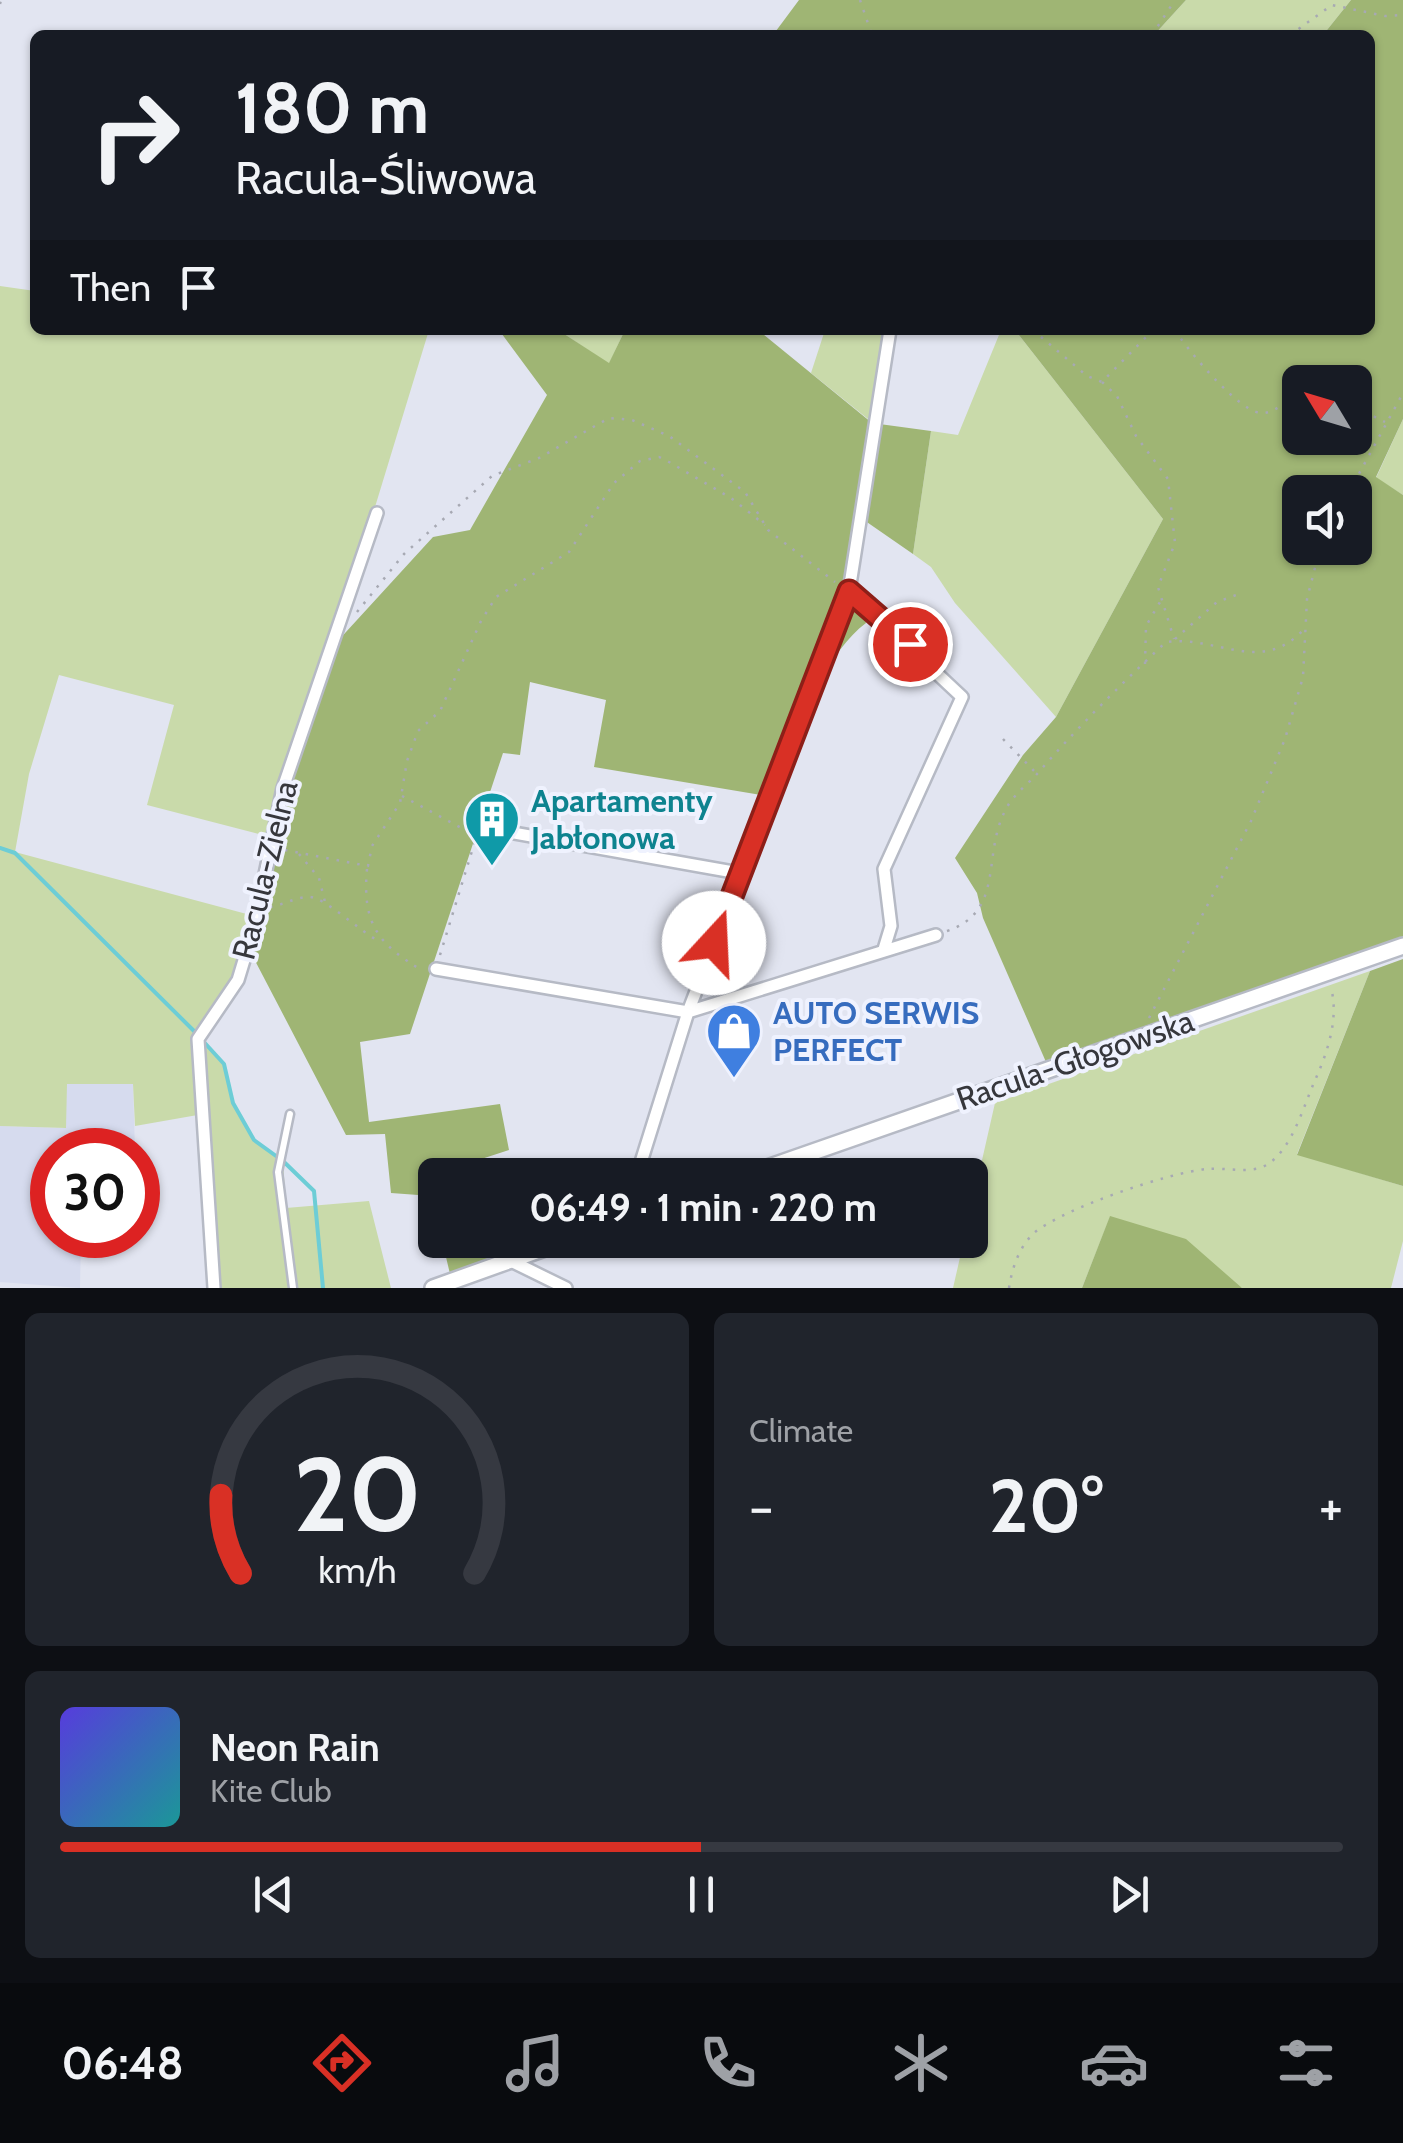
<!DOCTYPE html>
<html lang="en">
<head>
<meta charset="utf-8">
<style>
  body { margin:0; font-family:Cabin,sans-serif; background:#20242c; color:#f1f3f6; height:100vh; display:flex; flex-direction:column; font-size:38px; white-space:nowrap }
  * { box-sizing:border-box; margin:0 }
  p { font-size:32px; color:#9ea1a6 }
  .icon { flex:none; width:55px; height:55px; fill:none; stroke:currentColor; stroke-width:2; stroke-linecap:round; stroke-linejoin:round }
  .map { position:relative; height:1288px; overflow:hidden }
  .side { display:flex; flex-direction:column; gap:25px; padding:25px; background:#0d0f14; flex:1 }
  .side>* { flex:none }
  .guide { position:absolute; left:30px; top:30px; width:1345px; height:305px; border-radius:15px; box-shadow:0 2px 8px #0004; background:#171b24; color:#f1f3f6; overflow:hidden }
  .needle { width:65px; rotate:308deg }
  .controls { position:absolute; left:1282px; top:365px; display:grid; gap:20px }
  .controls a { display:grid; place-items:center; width:90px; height:90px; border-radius:15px; background:#171b24; box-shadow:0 2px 8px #0004; font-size:50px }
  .speed { position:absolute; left:30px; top:1128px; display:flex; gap:20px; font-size:50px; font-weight:700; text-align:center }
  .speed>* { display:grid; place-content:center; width:130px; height:130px; border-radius:50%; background:#171b24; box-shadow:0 2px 8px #0004; line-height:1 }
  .speed .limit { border:15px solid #d22; background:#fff; color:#111 }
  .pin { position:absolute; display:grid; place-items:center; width:85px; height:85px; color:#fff; margin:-42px; border:5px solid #fff; border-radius:50%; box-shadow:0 2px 10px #0007 }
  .me { position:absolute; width:110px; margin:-55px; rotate:20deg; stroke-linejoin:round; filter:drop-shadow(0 0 8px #0008) }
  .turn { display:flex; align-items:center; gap:35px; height:210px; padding:0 40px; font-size:45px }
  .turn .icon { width:130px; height:130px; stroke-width:2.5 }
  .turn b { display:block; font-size:70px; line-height:85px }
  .then { display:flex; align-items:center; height:95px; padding:0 40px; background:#0003; gap:20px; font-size:38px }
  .big { font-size:75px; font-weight:800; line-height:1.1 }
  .side .card { flex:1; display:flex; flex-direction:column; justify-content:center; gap:15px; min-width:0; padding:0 35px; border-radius:15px; background:#20242c }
  .side .dial { align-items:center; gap:0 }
  .dial svg { height:260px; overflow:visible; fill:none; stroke:#363941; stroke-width:7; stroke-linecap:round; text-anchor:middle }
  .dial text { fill:#f1f3f6; stroke:none }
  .song { display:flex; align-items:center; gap:30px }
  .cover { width:120px; height:120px; border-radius:15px; background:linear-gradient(135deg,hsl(250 70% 55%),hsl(180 70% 35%)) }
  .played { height:10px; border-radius:5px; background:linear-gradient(90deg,#d93025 50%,#363941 50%) }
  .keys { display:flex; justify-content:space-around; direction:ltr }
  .heat { display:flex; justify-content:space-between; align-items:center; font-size:55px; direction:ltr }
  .side .tiles { flex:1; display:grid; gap:25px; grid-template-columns:1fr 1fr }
  .card:last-child { grid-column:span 2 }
  .trip { position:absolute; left:418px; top:1158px; width:570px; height:100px; border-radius:15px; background:#171b24; box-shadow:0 2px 8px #0004; font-weight:800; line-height:100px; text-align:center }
  .dock { display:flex; height:160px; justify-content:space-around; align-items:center; background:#090b0e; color:#9ea1a6 }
  .dock .icon { width:70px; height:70px }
  .dock .selected { color:#d93025 }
  .dock b { font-size:45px; color:#f1f3f6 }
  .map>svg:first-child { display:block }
</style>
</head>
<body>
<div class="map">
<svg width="1403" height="1288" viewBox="0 0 1403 1288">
  <rect width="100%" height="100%" fill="#e2e5f1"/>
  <path fill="#d6dbee" d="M 66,1084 L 133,1084 L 135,1150 L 52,1150 L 52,1235 L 81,1235 L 80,1288 L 0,1282 L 0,1126 L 65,1128 Z"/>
  <path fill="#c9daaa" d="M 1186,0 L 1351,0 L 1323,35 L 1154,35 Z
    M 0,286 L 35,291 L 35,330 L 429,330 L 274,838 L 147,805 L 174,705 L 59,675 L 29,774 L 15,852 L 258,917 L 250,951 L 200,1038 L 224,1064 L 233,1104 L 254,1140 L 283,1161 L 286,1208 L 369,1201 L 391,1288 L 220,1288 L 209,1113 L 135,1126 L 133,1084 L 67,1084 L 66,1128 L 0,1126 Z
    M 558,330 L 625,330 L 609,364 Z
    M 825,330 L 891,330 L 873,423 L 811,373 Z
    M 1001,330 L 1015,330 L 1163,519 L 1056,717 L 955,603 L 931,567 L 913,554 L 931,431 L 958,435 Z
    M 1403,419 L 1403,495 L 1376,478 Z
    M 1370,971 L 1297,1154 L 1403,1186 L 1403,1241 L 1391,1288 L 1242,1288 L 1110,1217 L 1082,1288 L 953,1288 L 964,1240 L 970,1240 L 970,1213 L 995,1103 Z"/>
  <path fill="#9fb574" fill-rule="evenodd" d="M 799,0 L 1186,0 L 1154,35 L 773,35 Z
    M 1351,0 L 1403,0 L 1403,419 L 1376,477 L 1403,495 L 1403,937 L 1046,1062 L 983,918 L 977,893 L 955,858 L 1023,755 L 1056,717 L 1163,519 L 1015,330 L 1370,330 L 1370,35 L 1323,35 ZM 1355,382 L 1355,438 L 1300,438 L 1300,382 ZM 1300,492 L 1355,492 L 1355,548 L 1300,548 Z
    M 499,330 L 558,330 L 609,363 L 625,330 L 758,330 L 872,423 L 931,431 L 913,554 L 861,518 L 857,586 L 866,623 C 820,657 793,745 773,797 L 594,767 L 606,700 L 530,682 L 520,755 L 503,753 L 410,1034 L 360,1042 L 369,1122 L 500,1104 L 509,1150 L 463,1165 L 465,1175 L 435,1175 L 435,1208 L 432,1196 L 391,1193 L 385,1134 L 346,1135 L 250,951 L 274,838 L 335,644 L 433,537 L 470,530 L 547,395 Z
    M 1403,959 L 1403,1186 L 1297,1155 L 1370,971 Z
    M 1110,1216 L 1186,1239 L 1242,1288 L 1082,1288 Z
    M 442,1240 L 485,1240 L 491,1258 L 450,1274 Z"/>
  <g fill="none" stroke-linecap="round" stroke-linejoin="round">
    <path stroke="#6dcdd6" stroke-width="4" d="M 0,848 L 15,853 L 197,1034
      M 203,1041 L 224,1064 L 233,1103 L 254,1140 L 283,1161 L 314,1191 L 323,1288"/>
    <g stroke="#b6bac5" stroke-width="11">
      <path id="service" d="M 290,1114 L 278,1172 L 293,1288"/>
    </g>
    <g stroke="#b6bac5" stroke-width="16">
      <path id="minor" d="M 849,591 L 962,697 L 884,869 L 891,926 L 884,949
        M 480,827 L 739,873
        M 436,969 L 688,1012 L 936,935
        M 637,1175 L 688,1012 L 849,591 L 890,330
        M 511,1261 L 566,1288
        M 214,1288 L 198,1039 L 238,980 L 254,927 L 283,788 L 377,513"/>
    </g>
    <g stroke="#b6bac5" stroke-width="20">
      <path id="tertiary" d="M 747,1175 L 1403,946
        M 433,1288 L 567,1240"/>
    </g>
    <path stroke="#a7a9b3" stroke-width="2.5" stroke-dasharray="2.5 8" stroke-linecap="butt" d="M 860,0 L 872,35
      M 0,4 L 1,0
      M 1152,35 L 1175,0
      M 1290,35 L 1332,5 L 1385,16 L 1403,15
      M 1033,330 L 1087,376 L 1102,382 L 1153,330
      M 1175,330 C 1186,348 1243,418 1265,413 C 1277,411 1288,399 1300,395
      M 1102,382 L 1117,396 L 1136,436 L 1168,479 L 1175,543 L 1158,587 L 1174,639
      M 1355,407 L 1385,422
      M 1349,492 L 1403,393
      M 357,612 L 404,554 L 492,476 L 539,458 L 609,418 L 632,420 L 669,436 L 745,492 L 768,530 L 835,582
      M 1175,639 L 1217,602 L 1239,594
      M 1145,664 L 1146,626 L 1160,602
      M 1003,739 L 1036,773
      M 402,796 L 465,830
      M 285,850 L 368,866 L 372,846 L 400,803 L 407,761 L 418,731 L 440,711 L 481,621 L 496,597 L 569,552 L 614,483 L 640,461 L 659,457 L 669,462 L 731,498 L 765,525
      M 299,854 L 319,878 L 325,902
      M 367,869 C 362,924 378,944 423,971
      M 270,907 C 283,905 296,897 309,897 C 323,896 361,932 377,940
      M 947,931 C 1006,911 981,855 1006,809 C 1013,795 1027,785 1037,774 C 1078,727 1122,683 1166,642 C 1216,635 1262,676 1304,629
      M 440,955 L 476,838
      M 1149,1018 L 1251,821 L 1285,739 L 1303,677 L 1307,599 L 1320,548
      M 1009,1288 C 1012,1268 1019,1247 1034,1233 C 1062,1209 1170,1172 1207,1169 C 1226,1167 1252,1175 1268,1164 C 1293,1148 1304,1104 1316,1078 C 1328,1051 1339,1017 1331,988"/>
    <use href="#service" stroke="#fff" stroke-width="6"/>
    <use href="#minor" stroke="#fff" stroke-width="11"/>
    <use href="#tertiary" stroke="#fff" stroke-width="15"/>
  </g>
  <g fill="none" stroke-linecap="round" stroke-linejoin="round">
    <g stroke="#8d1f18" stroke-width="25">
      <path id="route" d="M 714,943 L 849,591 L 910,644"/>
    </g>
    <use href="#route" stroke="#d93025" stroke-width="18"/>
  </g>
  <defs>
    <g id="building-pin" transform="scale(2.875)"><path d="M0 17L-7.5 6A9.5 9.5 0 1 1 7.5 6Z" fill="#0f9aa8" stroke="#eff2fe"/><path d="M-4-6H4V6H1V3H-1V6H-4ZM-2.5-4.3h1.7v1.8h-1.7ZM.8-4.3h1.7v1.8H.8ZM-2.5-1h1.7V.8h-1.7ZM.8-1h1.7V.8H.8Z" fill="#fff"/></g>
    <g id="shop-pin" transform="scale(2.875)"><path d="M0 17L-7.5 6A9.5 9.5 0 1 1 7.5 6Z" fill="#3f7fe0" stroke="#eff2fe"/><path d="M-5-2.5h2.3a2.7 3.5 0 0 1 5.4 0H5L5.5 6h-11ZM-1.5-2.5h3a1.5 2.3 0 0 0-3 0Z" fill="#fff"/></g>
  </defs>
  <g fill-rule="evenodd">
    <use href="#building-pin" x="492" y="819"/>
    <use href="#shop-pin" x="734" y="1031"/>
  </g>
  <g text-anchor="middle" stroke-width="8" stroke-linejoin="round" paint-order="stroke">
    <g font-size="32" font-weight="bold" fill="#0d838f" stroke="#eff2fe" text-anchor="start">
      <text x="531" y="812">Apartamenty<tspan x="531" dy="37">Jabłonowa</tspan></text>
    </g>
    <g font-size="32" fill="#36373c" stroke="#eff2fe">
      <text transform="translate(265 870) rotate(-76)" y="11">Racula-Zielna</text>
      <text transform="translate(1075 1060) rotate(-19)" y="11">Racula-Głogowska</text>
    </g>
    <g font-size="32" font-weight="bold" fill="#366cbe" stroke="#eff2fe" text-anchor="start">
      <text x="773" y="1024">AUTO SERWIS<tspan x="773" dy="37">PERFECT</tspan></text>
    </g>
  </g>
</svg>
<div class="controls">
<a><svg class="needle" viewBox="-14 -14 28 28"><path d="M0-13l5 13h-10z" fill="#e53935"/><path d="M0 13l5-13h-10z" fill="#9ea1a6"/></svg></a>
<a><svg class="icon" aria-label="sound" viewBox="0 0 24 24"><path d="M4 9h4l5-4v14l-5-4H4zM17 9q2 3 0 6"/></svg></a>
</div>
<div class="speed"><div class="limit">30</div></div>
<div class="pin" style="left:910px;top:644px;background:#d93025"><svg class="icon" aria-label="arrive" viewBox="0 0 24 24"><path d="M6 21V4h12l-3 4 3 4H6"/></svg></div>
<svg class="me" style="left:714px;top:943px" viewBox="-20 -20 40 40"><circle r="19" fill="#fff"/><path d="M0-13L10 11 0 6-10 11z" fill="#d93025"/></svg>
<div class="trip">06:49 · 1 min · 220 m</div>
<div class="guide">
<div class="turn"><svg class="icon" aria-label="right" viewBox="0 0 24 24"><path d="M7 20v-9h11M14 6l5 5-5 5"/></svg><div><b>180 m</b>Racula-Śliwowa</div></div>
<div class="then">Then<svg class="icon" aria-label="arrive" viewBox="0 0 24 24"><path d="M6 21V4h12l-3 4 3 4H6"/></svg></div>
</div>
</div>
<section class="side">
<div class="tiles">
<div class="card dial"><svg viewBox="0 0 100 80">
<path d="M14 69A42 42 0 1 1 86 69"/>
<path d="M14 69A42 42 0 0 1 8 45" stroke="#d93025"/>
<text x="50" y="56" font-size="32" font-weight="700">20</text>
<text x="50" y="72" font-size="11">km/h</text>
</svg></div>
<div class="card"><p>Climate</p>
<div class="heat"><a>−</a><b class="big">20°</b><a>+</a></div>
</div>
<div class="card">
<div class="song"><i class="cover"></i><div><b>Neon Rain</b><p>Kite Club</p></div></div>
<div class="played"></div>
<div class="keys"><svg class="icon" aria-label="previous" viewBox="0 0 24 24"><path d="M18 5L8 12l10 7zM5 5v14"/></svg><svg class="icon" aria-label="pause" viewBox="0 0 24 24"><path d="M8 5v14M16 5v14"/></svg><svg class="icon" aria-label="next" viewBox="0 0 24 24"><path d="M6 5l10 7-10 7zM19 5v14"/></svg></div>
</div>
</div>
</section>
<nav class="dock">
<b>06:48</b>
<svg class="icon selected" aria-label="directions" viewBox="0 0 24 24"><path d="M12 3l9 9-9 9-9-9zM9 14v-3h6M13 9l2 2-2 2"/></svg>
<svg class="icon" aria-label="music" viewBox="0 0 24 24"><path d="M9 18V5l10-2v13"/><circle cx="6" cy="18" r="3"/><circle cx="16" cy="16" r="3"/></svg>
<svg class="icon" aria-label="phone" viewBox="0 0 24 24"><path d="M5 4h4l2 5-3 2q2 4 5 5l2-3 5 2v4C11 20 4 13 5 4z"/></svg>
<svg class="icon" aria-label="climate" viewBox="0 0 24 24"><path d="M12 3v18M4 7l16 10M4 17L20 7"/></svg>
<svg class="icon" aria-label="car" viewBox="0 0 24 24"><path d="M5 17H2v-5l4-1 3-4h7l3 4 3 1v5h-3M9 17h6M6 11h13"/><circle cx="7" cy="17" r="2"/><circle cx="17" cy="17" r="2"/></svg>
<svg class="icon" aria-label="filters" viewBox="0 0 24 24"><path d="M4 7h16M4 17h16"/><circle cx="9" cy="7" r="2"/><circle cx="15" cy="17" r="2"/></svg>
</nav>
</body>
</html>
